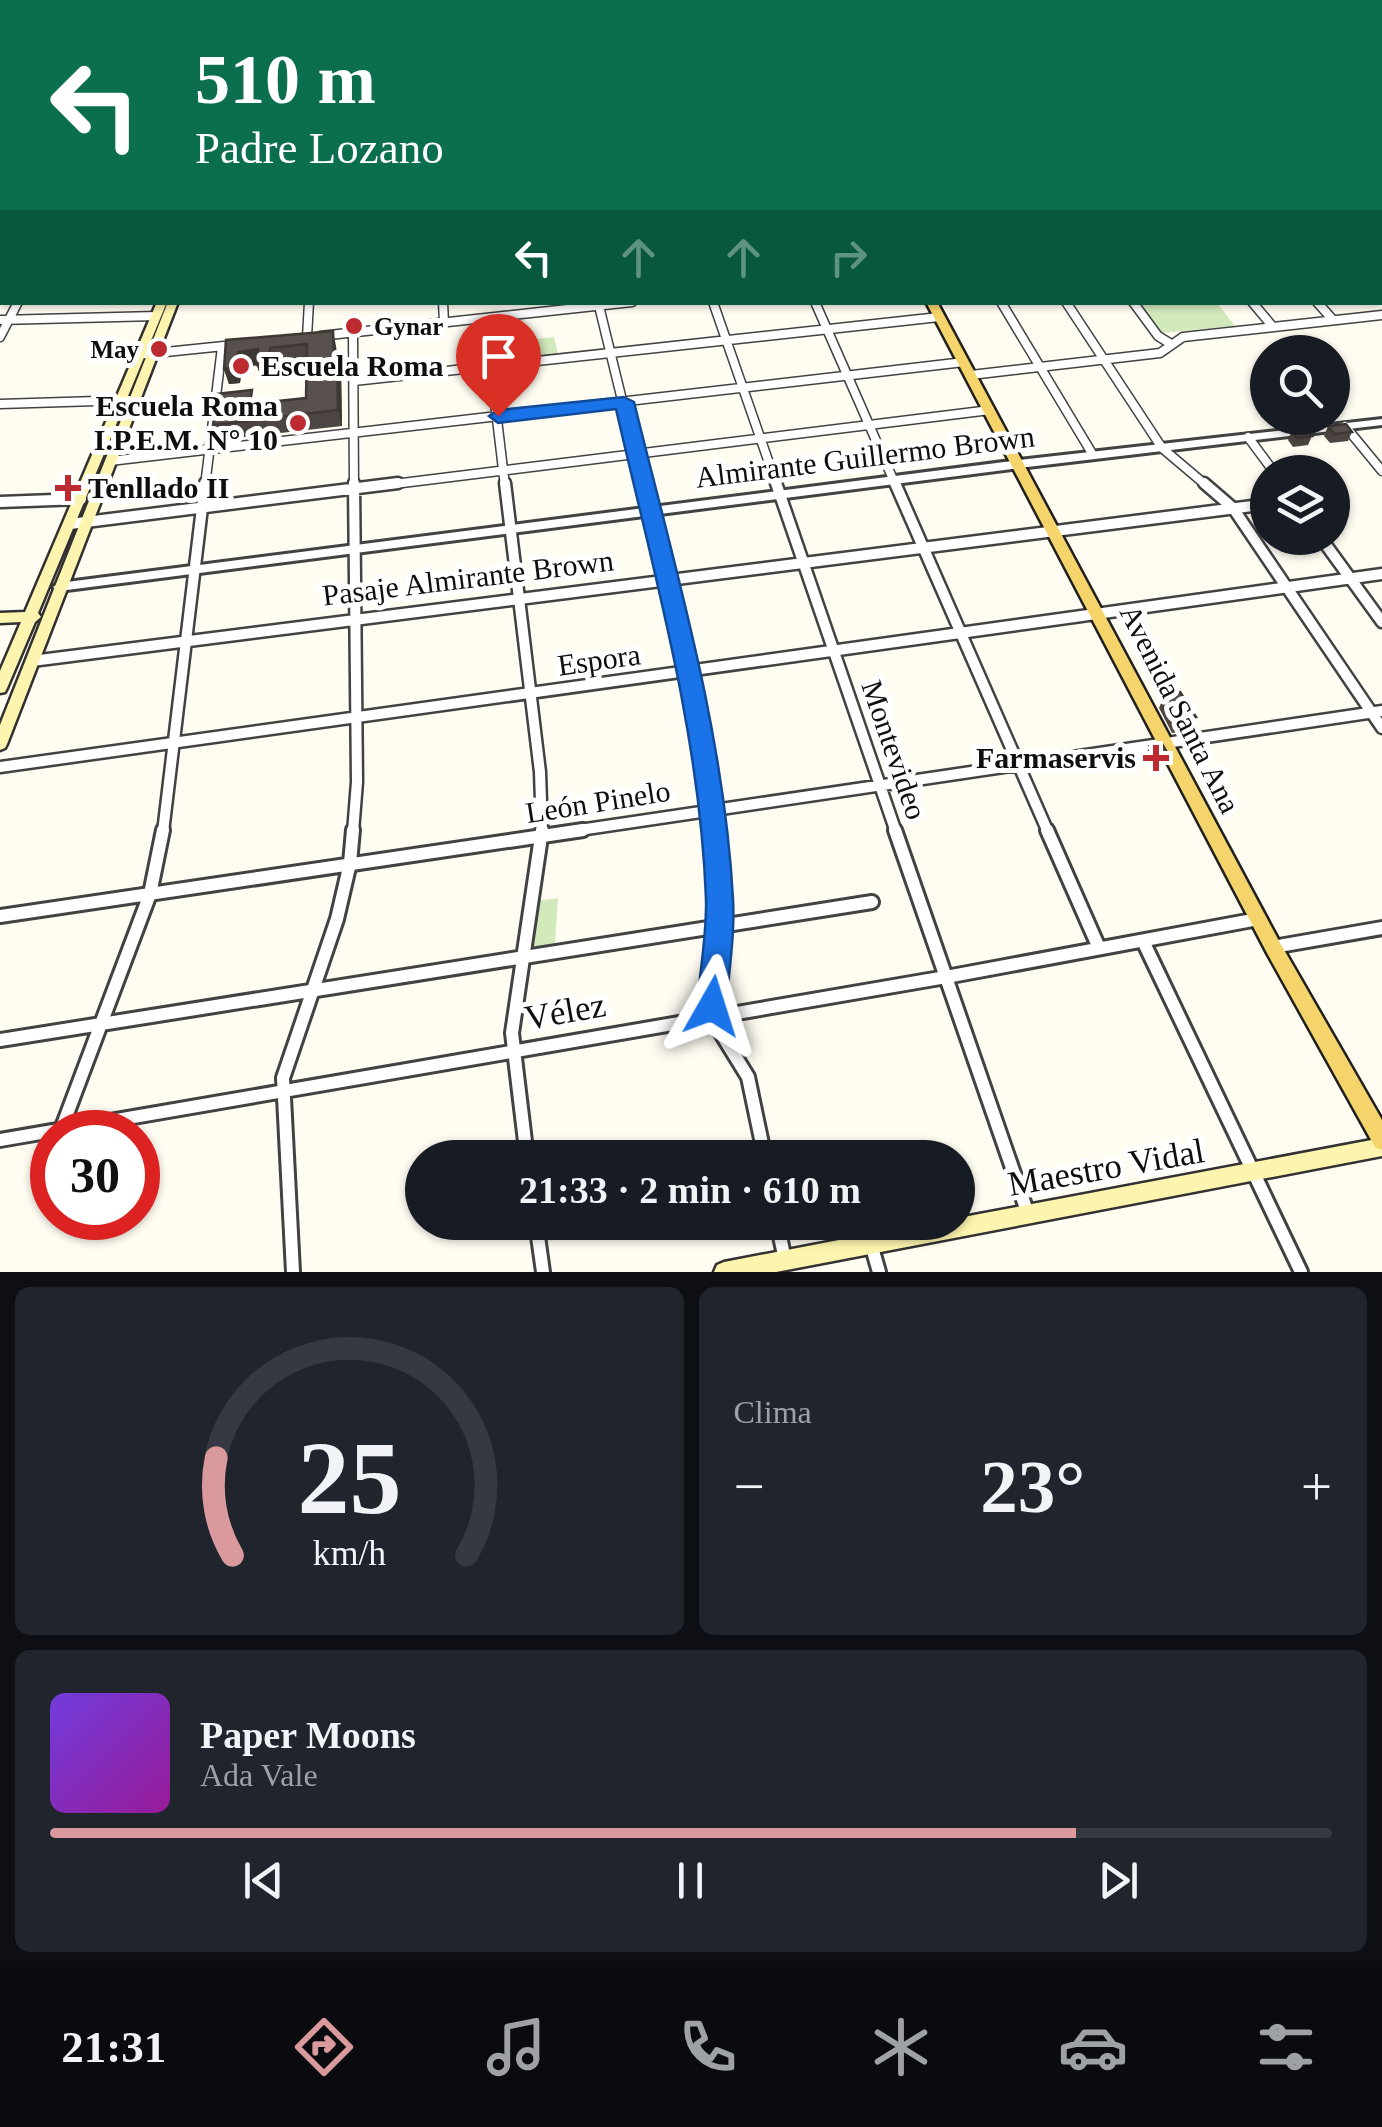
<!DOCTYPE html>
<html lang="es">
<head>
<meta charset="utf-8">
<style>
  body { margin:0; font-family:Georgia,serif; background:#20242c; color:#f1f3f6; height:100vh; display:flex; flex-direction:column; font-size:38px; white-space:nowrap }
  * { box-sizing:border-box; margin:0 }
  p { font-size:32px; color:#9ea1a6 }
  .icon { flex:none; width:55px; height:55px; fill:none; stroke:currentColor; stroke-width:2; stroke-linecap:round; stroke-linejoin:round }
  .map { position:relative; height:1272px; overflow:hidden }
  .side { display:flex; flex-direction:column; gap:15px; padding:15px; background:#0d0f14; flex:1 }
  .side>* { flex:none }
  .hud { position:absolute; left:0px; top:0px; width:1382px; height:305px; box-shadow:0 2px 8px #0004; background:#0b6e4f; color:#fff; overflow:hidden }
  .controls { position:absolute; left:1250px; top:335px; display:grid; gap:20px }
  .controls a { display:grid; place-items:center; width:100px; height:100px; border-radius:50%; background:#171b24; box-shadow:0 2px 8px #0004; font-size:50px }
  .speed { position:absolute; left:30px; top:1110px; display:flex; gap:20px; font-size:50px; font-weight:700; text-align:center }
  .speed>* { display:grid; place-content:center; width:130px; height:130px; border-radius:50%; background:#171b24; box-shadow:0 2px 8px #0004; line-height:1 }
  .speed .limit { border:15px solid #d22; background:#fff; color:#111 }
  .pin { position:absolute; display:grid; place-items:center; width:85px; height:85px; color:#fff; margin:-102px -42px; border-radius:50% 50% 50% 0; rotate:-45deg; box-shadow:0 0 10px #0007 }
  .pin .icon { rotate:45deg }
  .me { position:absolute; width:110px; margin:-55px; rotate:6deg; stroke-linejoin:round; filter:drop-shadow(0 0 8px #0008) }
  .turn { display:flex; align-items:center; gap:35px; height:210px; padding:0 30px; font-size:45px }
  .turn .icon { width:130px; height:130px; stroke-width:2.5 }
  .turn b { display:block; font-size:70px; line-height:85px }
  .lanes { display:flex; align-items:center; height:95px; padding:0 30px; background:#0003; justify-content:center; gap:50px; direction:ltr }
  .lanes .off { opacity:.35 }
  .big { font-size:75px; font-weight:700; line-height:1.1 }
  .side .tile { flex:1; display:flex; flex-direction:column; justify-content:center; gap:15px; min-width:0; padding:0 35px; border-radius:15px; background:#20242c }
  .side .dial { align-items:center; gap:0 }
  .dial svg { height:260px; overflow:visible; fill:none; stroke:#363941; stroke-width:7; stroke-linecap:round; text-anchor:middle }
  .dial text { fill:#f1f3f6; stroke:none }
  .song { display:flex; align-items:center; gap:30px }
  .cover { width:120px; height:120px; border-radius:15px; background:linear-gradient(135deg,hsl(260 70% 55%),hsl(300 70% 35%)) }
  .played { height:10px; border-radius:5px; background:linear-gradient(90deg,#da999c 80%,#363941 80%) }
  .keys { display:flex; justify-content:space-around; direction:ltr }
  .heat { display:flex; justify-content:space-between; align-items:center; font-size:55px; direction:ltr }
  .side .tiles { flex:1; display:grid; gap:15px; grid-template-columns:1fr 1fr }
  .tile:last-child { grid-column:span 2 }
  .trip { position:absolute; left:405px; top:1140px; width:570px; height:100px; border-radius:50px; background:#171b24; box-shadow:0 2px 8px #0004; font-weight:700; line-height:100px; text-align:center }
  .dock { display:flex; height:160px; justify-content:space-around; align-items:center; background:#090b0e; color:#9ea1a6 }
  .dock .icon { width:70px; height:70px }
  .dock .current { color:#da999c }
  .dock b { font-size:45px; color:#f1f3f6 }
  .map>svg:first-child { display:block }
</style>
</head>
<body>
<div class="map">
<svg width="1382" height="1272" viewBox="0 0 1382 1272">
  <rect width="100%" height="100%" fill="#fffcf2"/>
  <path fill="#d2e9bc" d="M 1139,303 L 1217,303 L 1235,326 L 1161,333 Z
    M 554,337 L 558,355 L 500,361 L 497,343 Z
    M 558,898 L 555,944 L 532,947 L 537,901 Z"/>
  <g fill="none" stroke-linecap="round" stroke-linejoin="round">
    <g stroke="#424242" stroke-width="9">
      <path id="minor-far3" d="M 768,2 L 796,0
        M 959,2 L 966,0"/>
    </g>
    <g stroke="#424242" stroke-width="11">
      <path id="minor-far2" d="M 443,302 L 444,323
        M 713,302 L 777,486
        M 815,302 L 896,486
        M 1001,302 L 1093,455
        M 1066,302 L 1162,448 L 1207,486
        M 1133,302 L 1158,336 L 1171,344
        M 1252,302 L 1273,327
        M 1317,302 L 1333,320
        M 599,306 L 643,486
        M 485,319 L 505,486
        M 0,320 L 156,316
        M 353,333 L 354,486
        M 320,336 L 632,302
        M 0,337 L 18,302
        M 307,337 L 309,302
        M 146,354 L 224,346
        M 971,375 L 1160,353 L 1183,337 L 1382,315
        M 354,381 L 939,317
        M 0,404 L 129,400
        M 1345,426 L 1382,471
        M 1248,437 L 1274,472
        M 110,461 L 964,362
        M 205,486 L 222,347
        M 378,486 L 990,410"/>
    </g>
    <g stroke="#424242" stroke-width="15">
      <path id="minor-far1" d="M 505,483 L 540,772 L 542,832
        M 642,483 L 688,673 L 714,832
        M 776,483 L 896,832
        M 895,483 L 1048,832
        M 1204,483 L 1233,508 L 1382,728
        M 0,502 L 81,499
        M 70,524 L 398,483
        M 1321,538 L 1382,622
        M 32,661 L 1268,504
        M 0,767 L 1382,574
        M 163,832 L 205,483
        M 353,832 L 357,782 L 354,483
        M 566,832 L 1382,711"/>
    </g>
    <g stroke="#424242" stroke-width="18">
      <path id="minor" d="M 714,830 L 720,903 L 711,1017 L 748,1077 L 765,1158
        M 895,830 L 1028,1214
        M 1047,830 L 1099,948
        M 0,916 L 583,830
        M 1143,941 L 1301,1272
        M 1273,947 L 1382,928
        M 0,1040 L 872,902
        M 61,1130 L 150,894 L 163,830
        M 0,1140 L 946,977 L 1258,919
        M 527,1158 L 512,1033 L 542,830
        M 536,1222 L 543,1272
        M 777,1222 L 785,1260
        M 871,1244 L 879,1272
        M 293,1272 L 283,1078 L 337,919 L 350,863 L 353,830"/>
    </g>
    <g stroke="#424242" stroke-width="6">
      <path id="tertiary" d="M 1380,94 L 1382,94 L 1382,99 L 1380,99 Z
        M 1382,419 L 1382,425 L 1019,468 L 59,591 L 53,587 L 59,583 L 1019,460 Z"/>
    </g>
    <g stroke="#313131" stroke-width="5">
      <path id="secondary" d="M 282,0 L 290,0 L 288,2 L 282,2 Z
        M 1177,0 L 1186,0 L 1188,2 L 1180,2 Z
        M 1380,149 L 1382,150 L 1382,156 L 1380,155 Z
        M 0,244 L 2,244 L 2,250 L 0,250 Z
        M 157,302 L 167,302 L 38,613 L 41,617 L 35,622 L 7,688 L 5,692 L 0,693 L 0,671 L 21,622 L 0,623 L 0,613 L 25,612 Z
        M 168,302 L 178,302 L 7,744 L 5,748 L 0,750 L 0,725 Z
        M 1382,1138 L 1382,1156 L 776,1272 L 714,1272 L 717,1265 L 724,1262 L 933,1222 L 958,1222 L 958,1218 Z"/>
    </g>
    <g stroke="#202020" stroke-width="5">
      <path id="primary" d="M 763,0 L 771,0 L 772,2 L 764,2 Z
        M 926,302 L 937,302 L 1279,941 L 1382,1120 L 1382,1150 L 1375,1147 L 1267,953 Z"/>
    </g>
    <use href="#minor-far3" stroke="#fff" stroke-width="6"/>
    <use href="#minor-far2" stroke="#fff" stroke-width="8"/>
    <use href="#minor-far1" stroke="#fff" stroke-width="10"/>
    <use href="#minor" stroke="#fff" stroke-width="12"/>
    <use href="#tertiary" fill="#fff" fill-rule="evenodd"/>
    <use href="#secondary" fill="#fdf5af" fill-rule="evenodd"/>
    <use href="#primary" fill="#f5d56b" fill-rule="evenodd"/>
  </g>
  <path fill="#4c4541" d="M 226,340 L 336,346 L 337,355 L 341,370 L 342,426 L 218,440 L 213,425 L 256,404 L 306,398 L 307,360 L 274,363 L 272,379 L 261,380 L 257,365 L 242,367 L 240,383 L 229,384 L 224,369 Z
    M 1328,426 L 1352,432 L 1348,441 L 1330,443 L 1324,436 Z
    M 1292,430 L 1312,436 L 1308,445 L 1293,447 L 1288,440 Z
    M 1165,694 L 1196,717 L 1189,731 L 1172,733 L 1159,708 Z
    M 1150,746 L 1168,754 L 1164,763 L 1152,765 L 1146,755 Z"/>
  <path fill="#3e3835" d="M 333,331 L 336,346 L 337,371 L 334,355 Z
    M 270,348 L 274,363 L 272,379 L 261,380 L 257,365 L 242,367 L 240,383 L 229,384 L 224,369 L 238,352 Z
    M 337,355 L 341,370 L 342,426 L 338,410 Z"/>
  <path fill="#58504c" stroke="#3e3835" stroke-width="2.5" d="M 333,331 L 334,355 L 337,355 L 338,410 L 213,425 L 217,394 L 252,390 L 250,404 L 306,398 L 307,344 L 270,348 L 268,363 L 257,365 L 258,349 L 238,352 L 235,367 L 224,369 L 226,340 Z
    M 1346,424 L 1352,432 L 1334,434 L 1328,426 Z
    M 1307,429 L 1312,436 L 1297,438 L 1292,430 Z
    M 1180,692 L 1196,717 L 1178,719 L 1165,694 Z
    M 1162,744 L 1168,754 L 1156,756 L 1150,746 Z"/>
  <path fill="#1a73e8" stroke="#114b97" stroke-width="2.5" d="M 624,397 L 634,402 C 674,565 724,730 733,899 C 735,934 729,971 726,1006 L 722,1015 L 712,1019 L 702,1015 L 697,1006 C 700,971 707,934 706,899 C 700,733 653,570 616,409 L 498,423 L 489,416 L 498,410 Z"/>
  <g fill="#bd2a2f" stroke="#fff" stroke-width="4">
    <circle cx="354" cy="326" r="10"/>
    <circle cx="159" cy="349" r="10"/>
    <circle cx="241" cy="366" r="10"/>
    <circle cx="298" cy="423" r="10"/>
    <path d="M63 473h10v10h10v10h-10v10h-10v-10h-10v-10h10z"/>
    <path d="M1151 743h10v10h10v10h-10v10h-10v-10h-10v-10h10z"/>
  </g>
  <g text-anchor="middle" stroke-width="10" stroke-linejoin="round" paint-order="stroke">
    <g font-size="25" font-weight="bold" fill="#0f0f0f" stroke="#fff" text-anchor="start">
      <text x="374" y="335">Gynar</text>
      <text x="139" y="358" text-anchor="end">May</text>
    </g>
    <g font-size="30" font-weight="bold" fill="#0f0f0f" stroke="#fff" text-anchor="start">
      <text x="261" y="376">Escuela Roma</text>
      <text x="278" y="416" text-anchor="end">Escuela Roma<tspan x="278" dy="34">I.P.E.M. N° 10</tspan></text>
      <text x="88" y="498">Tenllado II</text>
      <text x="1136" y="768" text-anchor="end">Farmaservis</text>
    </g>
    <g font-size="30" fill="#0f0f0f" stroke="#fff">
      <text transform="translate(865 457) rotate(-7)" y="10">Almirante Guillermo Brown</text>
      <text transform="translate(468 578) rotate(-7)" y="10">Pasaje Almirante Brown</text>
      <text transform="translate(599 660) rotate(-8)" y="10">Espora</text>
      <text transform="translate(1180 709) rotate(63)" y="10">Avenida Santa Ana</text>
      <text transform="translate(894 750) rotate(71)" y="10">Montevideo</text>
      <text transform="translate(598 802) rotate(-9)" y="10">León Pinelo</text>
    </g>
    <g font-size="35" fill="#0f0f0f" stroke="#fff">
      <text transform="translate(565 1011) rotate(-10)" y="12">Vélez</text>
      <text transform="translate(1106 1167) rotate(-10)" y="12">Maestro Vidal</text>
    </g>
  </g>
</svg>
<div class="controls">
<a><svg class="icon" aria-label="search" viewBox="0 0 24 24"><circle cx="10" cy="10" r="6"/><path d="M15 15l6 6"/></svg></a>
<a><svg class="icon" aria-label="layers" viewBox="0 0 24 24"><path d="M12 4l9 5-9 5-9-5zM3 14l9 5 9-5"/></svg></a>
</div>
<div class="speed"><div class="limit">30</div></div>
<div class="pin" style="left:498px;top:416px;background:#d93025"><svg class="icon" aria-label="arrive" viewBox="0 0 24 24"><path d="M6 21V4h12l-3 4 3 4H6"/></svg></div>
<svg class="me" style="left:712px;top:1006px" viewBox="-20 -20 40 40"><path d="M0-17L14 15 0 8-14 15z" fill="#1a73e8" stroke="#fff" stroke-width="4"/></svg>
<div class="trip">21:33 · 2 min · 610 m</div>
<div class="hud">
<div class="turn"><svg class="icon" aria-label="left" viewBox="0 0 24 24"><path d="M17 20v-9H6M10 6l-5 5 5 5"/></svg><div><b>510 m</b>Padre Lozano</div></div>
<div class="lanes"><svg class="icon" aria-label="left" viewBox="0 0 24 24"><path d="M17 20v-9H6M10 6l-5 5 5 5"/></svg><svg class="icon off" aria-label="ahead" viewBox="0 0 24 24"><path d="M12 20V5M6 11l6-6 6 6"/></svg><svg class="icon off" aria-label="ahead" viewBox="0 0 24 24"><path d="M12 20V5M6 11l6-6 6 6"/></svg><svg class="icon off" aria-label="right" viewBox="0 0 24 24"><path d="M7 20v-9h11M14 6l5 5-5 5"/></svg></div>
</div>
</div>
<section class="side">
<div class="tiles">
<div class="tile dial"><svg viewBox="0 0 100 80">
<path d="M14 69A42 42 0 1 1 86 69"/>
<path d="M14 69A42 42 0 0 1 9 39" stroke="#da999c"/>
<text x="50" y="56" font-size="32" font-weight="700">25</text>
<text x="50" y="72" font-size="11">km/h</text>
</svg></div>
<div class="tile"><p>Clima</p>
<div class="heat"><a>−</a><b class="big">23°</b><a>+</a></div>
</div>
<div class="tile">
<div class="song"><i class="cover"></i><div><b>Paper Moons</b><p>Ada Vale</p></div></div>
<div class="played"></div>
<div class="keys"><svg class="icon" aria-label="previous" viewBox="0 0 24 24"><path d="M18 5L8 12l10 7zM5 5v14"/></svg><svg class="icon" aria-label="pause" viewBox="0 0 24 24"><path d="M8 5v14M16 5v14"/></svg><svg class="icon" aria-label="next" viewBox="0 0 24 24"><path d="M6 5l10 7-10 7zM19 5v14"/></svg></div>
</div>
</div>
</section>
<nav class="dock">
<b>21:31</b>
<svg class="icon current" aria-label="directions" viewBox="0 0 24 24"><path d="M12 3l9 9-9 9-9-9zM9 14v-3h6M13 9l2 2-2 2"/></svg>
<svg class="icon" aria-label="music" viewBox="0 0 24 24"><path d="M9 18V5l10-2v13"/><circle cx="6" cy="18" r="3"/><circle cx="16" cy="16" r="3"/></svg>
<svg class="icon" aria-label="phone" viewBox="0 0 24 24"><path d="M5 4h4l2 5-3 2q2 4 5 5l2-3 5 2v4C11 20 4 13 5 4z"/></svg>
<svg class="icon" aria-label="climate" viewBox="0 0 24 24"><path d="M12 3v18M4 7l16 10M4 17L20 7"/></svg>
<svg class="icon" aria-label="car" viewBox="0 0 24 24"><path d="M5 17H2v-5l4-1 3-4h7l3 4 3 1v5h-3M9 17h6M6 11h13"/><circle cx="7" cy="17" r="2"/><circle cx="17" cy="17" r="2"/></svg>
<svg class="icon" aria-label="filters" viewBox="0 0 24 24"><path d="M4 7h16M4 17h16"/><circle cx="9" cy="7" r="2"/><circle cx="15" cy="17" r="2"/></svg>
</nav>
</body>
</html>
